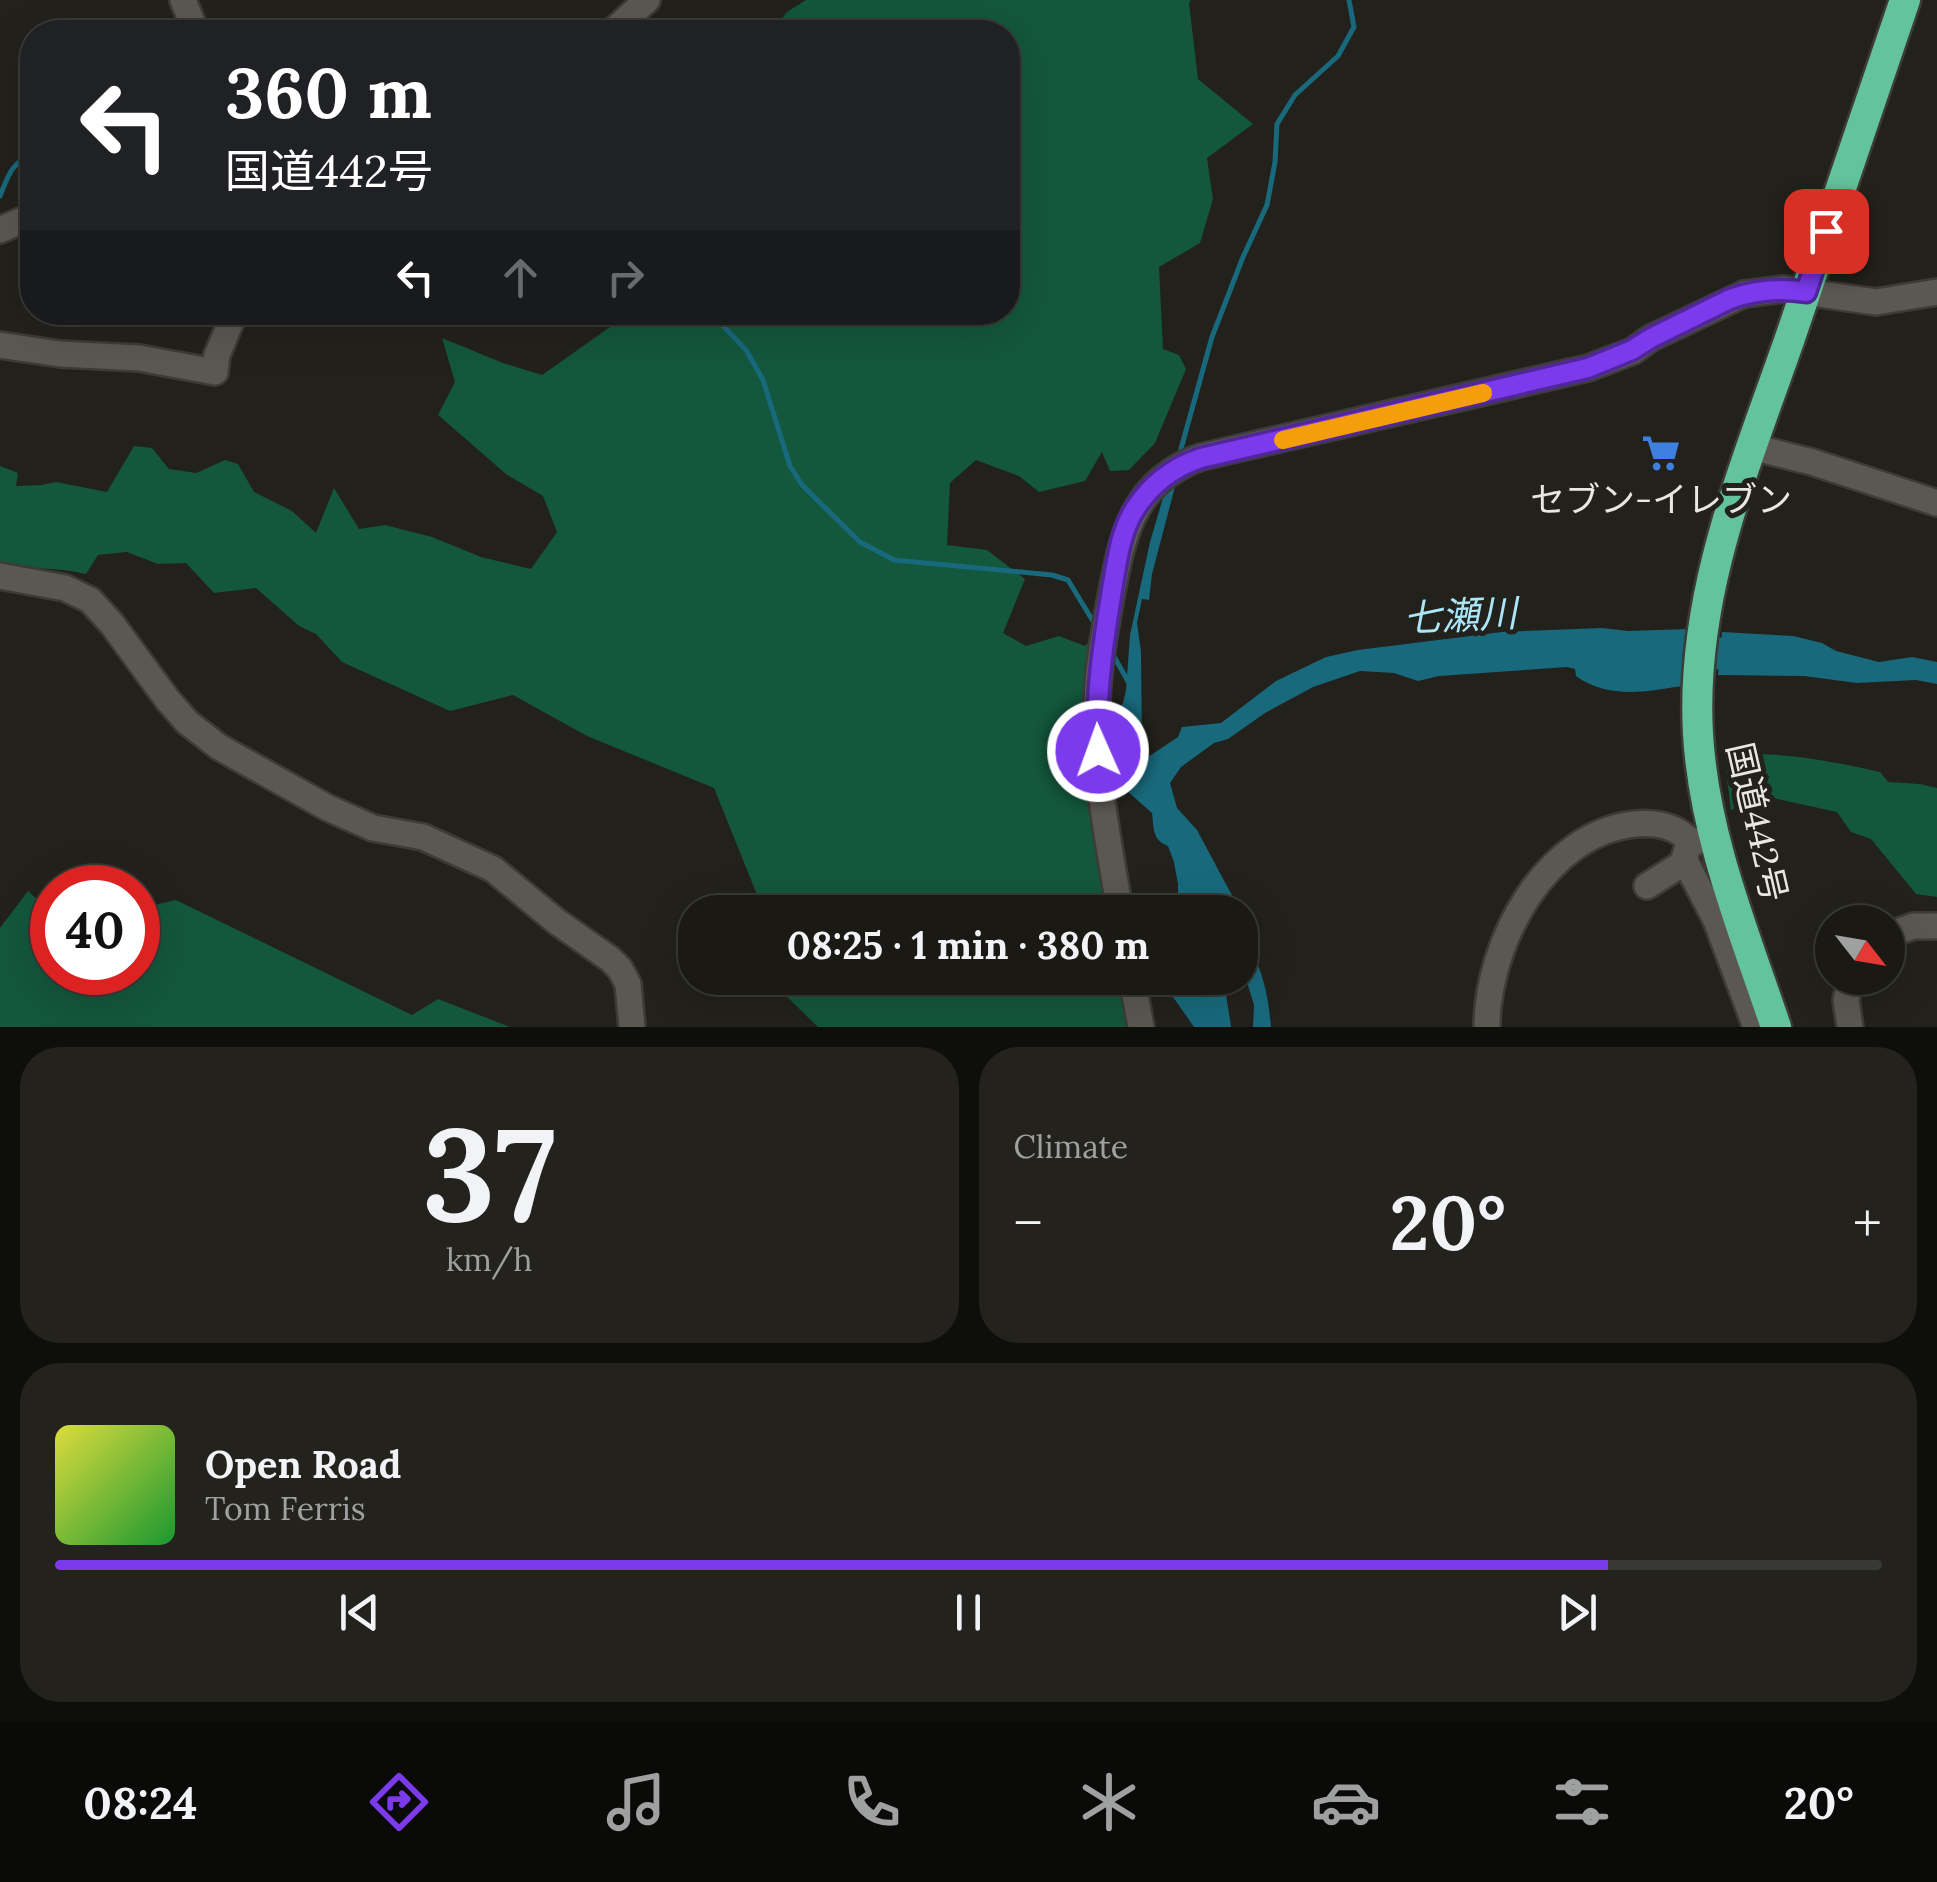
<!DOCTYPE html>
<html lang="en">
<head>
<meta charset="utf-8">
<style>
  body { margin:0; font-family:Lora,"Noto Sans JP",serif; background:#23221d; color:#f1f3f6; height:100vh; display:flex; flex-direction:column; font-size:38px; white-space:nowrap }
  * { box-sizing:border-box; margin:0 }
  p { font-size:32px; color:#9fa0a0 }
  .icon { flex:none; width:55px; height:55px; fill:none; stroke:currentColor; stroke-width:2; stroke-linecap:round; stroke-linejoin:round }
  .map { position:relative; height:1027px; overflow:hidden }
  .panel { display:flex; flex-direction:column; gap:20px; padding:20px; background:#0e0e0b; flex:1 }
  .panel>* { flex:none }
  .top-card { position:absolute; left:20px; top:20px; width:1000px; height:305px; border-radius:40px; box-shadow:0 10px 40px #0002,0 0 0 2px #383834; background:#202124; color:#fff; overflow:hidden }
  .needle { width:65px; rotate:121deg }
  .tools { position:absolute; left:1815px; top:905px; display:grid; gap:20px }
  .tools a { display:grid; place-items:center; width:90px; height:90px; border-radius:50%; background:#1a1914; box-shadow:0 10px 40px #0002,0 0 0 2px #383834; font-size:50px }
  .speed { position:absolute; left:30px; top:865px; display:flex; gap:20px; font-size:50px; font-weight:700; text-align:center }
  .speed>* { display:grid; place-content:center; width:130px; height:130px; border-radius:50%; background:#1a1914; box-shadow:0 10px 40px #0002,0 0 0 2px #383834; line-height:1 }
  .speed .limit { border:15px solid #d22; background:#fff; color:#111 }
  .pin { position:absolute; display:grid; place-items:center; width:85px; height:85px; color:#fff; margin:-42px; border-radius:20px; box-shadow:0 5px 15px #0006 }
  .me { position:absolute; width:110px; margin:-55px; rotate:358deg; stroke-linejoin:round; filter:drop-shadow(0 0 8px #0008) }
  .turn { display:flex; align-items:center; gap:35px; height:210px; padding:0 40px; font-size:45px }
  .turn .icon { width:130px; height:130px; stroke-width:2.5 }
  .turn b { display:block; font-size:70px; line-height:85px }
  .lanes { display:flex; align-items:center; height:95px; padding:0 40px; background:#0003; justify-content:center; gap:50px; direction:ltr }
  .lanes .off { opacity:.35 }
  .big { font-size:75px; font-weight:700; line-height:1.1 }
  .panel .widget { flex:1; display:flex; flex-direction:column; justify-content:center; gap:15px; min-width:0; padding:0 35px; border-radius:40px; background:#23221d }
  .panel .dial { align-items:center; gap:0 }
  .dial b { font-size:130px; line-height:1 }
  .song { display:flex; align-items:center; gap:30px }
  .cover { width:120px; height:120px; border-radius:15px; background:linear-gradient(135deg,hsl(60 70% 55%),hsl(130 70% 35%)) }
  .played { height:10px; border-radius:5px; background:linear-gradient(90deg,#7c3aed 85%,#383834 85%) }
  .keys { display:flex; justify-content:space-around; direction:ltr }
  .heat { display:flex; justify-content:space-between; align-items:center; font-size:55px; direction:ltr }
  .panel .tiles { flex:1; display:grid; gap:20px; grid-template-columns:1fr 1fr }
  .widget:last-child { grid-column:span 2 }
  .trip { position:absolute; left:678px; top:895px; width:580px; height:100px; border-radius:40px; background:#1a1914; box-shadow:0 10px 40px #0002,0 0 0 2px #383834; font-weight:700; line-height:100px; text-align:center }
  .tabs { display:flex; height:160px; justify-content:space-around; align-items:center; background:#0a0a08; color:#9fa0a0 }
  .tabs .icon { width:70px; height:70px }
  .tabs .selected { color:#7c3aed }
  .tabs b { font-size:45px; color:#f1f3f6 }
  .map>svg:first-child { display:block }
</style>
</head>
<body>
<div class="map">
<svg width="1937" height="1027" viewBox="0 0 1937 1027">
  <rect width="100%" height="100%" fill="#22211b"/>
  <path fill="#13573d" d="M 806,0 L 1191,0 L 1189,3 L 1198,79 L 1253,124 L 1207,158 L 1213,199 L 1200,243 L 1159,267 L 1163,349 L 1179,355 L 1186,369 L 1155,443 L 1129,470 L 1110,471 L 1102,452 L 1085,481 L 1039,492 L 1019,476 L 976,460 L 950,483 L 947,545 L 987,550 L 1025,579 L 1003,633 L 1026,646 L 1059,636 L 1085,646 L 1101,630 L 1097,757 L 1126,912 L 764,912 L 714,788 L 587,736 L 513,695 L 450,711 L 342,662 L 316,634 L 299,626 L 256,588 L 214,593 L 186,563 L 158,564 L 127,552 L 98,555 L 86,574 C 57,567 29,570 0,563 L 0,466 L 18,473 L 16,486 L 42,485 L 56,482 L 107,492 L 134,446 L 152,448 L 169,469 L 196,473 L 225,460 L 238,464 L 254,492 L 292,511 L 316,533 L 334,488 L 359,529 L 385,525 L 432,537 L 481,557 L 531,569 L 557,532 L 543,496 L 506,474 L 438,415 L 455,382 L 442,338 L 503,363 L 542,375 L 630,313 L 1008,312 L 1008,32 L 772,32 L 787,12 Z
    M 1760,754 C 1801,755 1840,763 1880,772 L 1888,782 L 1920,784 L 1937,788 L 1937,897 L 1916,894 L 1871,839 L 1851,832 L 1837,812 L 1768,797 L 1731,810 L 1725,762 Z
    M 28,891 L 52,913 L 52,972 L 138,972 L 138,909 L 176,900 L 412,1015 L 438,999 L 510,1027 L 0,1027 L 0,928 Z
    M 738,978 L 1139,978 L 1150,1027 L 818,1027 L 777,987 L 742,997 L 735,982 Z"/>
  <path fill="#18697c" d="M 1176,483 L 1152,574 L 1149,600 L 1142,599 L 1137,623 L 1141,652 L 1142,749 L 1148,757 L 1178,737 L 1182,727 L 1221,723 L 1276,681 L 1326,657 L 1358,650 L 1502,632 L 1602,628 L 1628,631 L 1689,629 L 1687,647 L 1642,647 L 1612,658 L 1624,667 L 1684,664 L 1682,686 C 1646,692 1607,699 1576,676 L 1575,669 L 1567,667 L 1439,676 L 1418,681 L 1394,673 L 1360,671 L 1313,687 L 1265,713 L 1228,739 L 1214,743 L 1181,767 L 1170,783 L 1177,808 L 1197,830 L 1235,901 L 1235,912 L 1178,912 L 1178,884 L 1174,862 L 1168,846 C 1152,840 1154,828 1152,813 L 1126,790 L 1115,745 L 1111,718 L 1123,703 L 1126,690 L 1130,635 L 1150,542 L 1165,491 Z
    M 1722,632 L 1793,636 L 1822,643 L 1836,651 L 1879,662 L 1912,657 L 1937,662 L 1937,684 L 1916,680 L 1857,683 L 1804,676 L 1718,675 Z
    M 1240,926 C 1244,940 1251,951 1257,963 C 1266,984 1269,1005 1271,1027 L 1253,1027 L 1254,1005 L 1247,982 L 1240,970 Z
    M 1163,978 L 1197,978 L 1205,1005 L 1216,1027 L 1194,1027 L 1171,994 L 1164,991 Z"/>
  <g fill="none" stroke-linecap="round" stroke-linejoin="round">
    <path stroke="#18697c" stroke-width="5" d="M 0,196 C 7,179 12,159 32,158
      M 710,312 L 746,350 L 763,380 L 790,466 L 802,485 L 860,542 L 894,560 L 1052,575 L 1068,580 L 1096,626
      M 1179,456 L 1212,337 L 1243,257 L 1267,205 L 1275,162 L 1277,124 L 1295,95 L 1338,56 L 1354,27 L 1349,0
      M 1112,653 L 1129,683"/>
    <path stroke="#18697c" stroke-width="32" d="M 1583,652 L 1763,654
      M 1207,978 L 1215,1027"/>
    <g stroke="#3c3b37" stroke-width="30">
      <path id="minor" d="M 183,0 L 196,32
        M 612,32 L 647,0
        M 0,230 L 32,216
        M 0,345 L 60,354 L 139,358 L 215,372 L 217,355 L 235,312
        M 1752,447 L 1812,462 L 1937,503
        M 0,576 L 65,588 L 90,600 L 112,624 L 167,699 L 187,722 L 219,747 L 328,808 L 373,828 L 423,837 L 493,869 L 556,921 L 610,959 L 620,969 L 628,984 L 632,1027
        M 1703,839 L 1688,846 L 1684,859 L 1716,920 L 1756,1027
        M 1647,886 L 1685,862
        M 1120,912 C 1109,843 1093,771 1097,701 C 1098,668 1104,635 1110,602 C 1122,538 1131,482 1201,457 L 1588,368 L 1633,351 L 1651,338 L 1744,294 L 1784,289 L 1876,302 L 1937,292
        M 1888,935 L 1914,926 L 1937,926
        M 1132,978 L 1141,1027
        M 1487,1027 C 1487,944 1545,833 1635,824 C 1658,822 1677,826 1692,843
        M 1850,1027 L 1846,1000 L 1851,978"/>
    </g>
    <g stroke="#3c3b37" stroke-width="35">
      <path id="highway" d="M 1776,1027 C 1744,932 1704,836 1698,734 C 1690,595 1745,467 1790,338 C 1828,225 1866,112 1905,0"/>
    </g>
    <use href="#minor" stroke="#5a5851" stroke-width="25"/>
    <use href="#highway" stroke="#62c39d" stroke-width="30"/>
  </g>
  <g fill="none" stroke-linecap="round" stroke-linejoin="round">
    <g stroke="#51269a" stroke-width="25">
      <path id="route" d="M 1098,751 C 1095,696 1103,644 1112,590 C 1117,562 1120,532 1135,509 C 1151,484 1174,467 1201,458 L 1588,368 L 1632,350 L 1651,338 L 1730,299 C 1755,290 1780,288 1806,292 L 1826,231"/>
    </g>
    <use href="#route" stroke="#7c3aed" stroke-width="18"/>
    <path stroke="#f59e0b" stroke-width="18" d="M 1283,440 L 1483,393"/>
  </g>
  <defs>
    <g id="supermarket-bare" transform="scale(3)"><path d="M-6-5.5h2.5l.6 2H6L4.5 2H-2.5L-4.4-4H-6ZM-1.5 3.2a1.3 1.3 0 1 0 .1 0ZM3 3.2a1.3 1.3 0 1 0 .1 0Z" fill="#3f7fe0" stroke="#22211b" stroke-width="2.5" paint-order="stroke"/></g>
  </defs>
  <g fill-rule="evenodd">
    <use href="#supermarket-bare" x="1661" y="453"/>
  </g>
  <g text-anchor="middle" stroke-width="10" stroke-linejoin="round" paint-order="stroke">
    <g font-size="35" fill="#e8e7e3" stroke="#22211b">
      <text x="1661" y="512">セブン-イレブン</text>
    </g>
    <g font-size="35" fill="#e8e7e3" stroke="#22211b">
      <text transform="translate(1757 822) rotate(77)" y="12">国道442号</text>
    </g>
    <g font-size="38" font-style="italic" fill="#aae6f8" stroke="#22211b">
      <text transform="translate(1460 616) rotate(-3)" y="13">七瀬川</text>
    </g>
  </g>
</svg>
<div class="tools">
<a><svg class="needle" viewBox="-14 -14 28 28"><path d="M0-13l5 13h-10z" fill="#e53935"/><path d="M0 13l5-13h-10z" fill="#9fa0a0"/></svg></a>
</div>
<div class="speed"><div class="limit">40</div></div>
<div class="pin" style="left:1826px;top:231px;background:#d93025"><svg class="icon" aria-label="arrive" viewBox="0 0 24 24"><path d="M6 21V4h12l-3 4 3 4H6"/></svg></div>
<svg class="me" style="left:1098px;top:751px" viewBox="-20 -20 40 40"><circle r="17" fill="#7c3aed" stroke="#fff" stroke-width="3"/><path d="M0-11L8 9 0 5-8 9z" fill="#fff"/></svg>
<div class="trip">08:25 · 1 min · 380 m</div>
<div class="top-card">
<div class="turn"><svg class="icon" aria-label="left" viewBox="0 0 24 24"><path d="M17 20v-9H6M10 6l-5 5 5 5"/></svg><div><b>360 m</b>国道442号</div></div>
<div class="lanes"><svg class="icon" aria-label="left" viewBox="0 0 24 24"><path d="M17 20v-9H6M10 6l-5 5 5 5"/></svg><svg class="icon off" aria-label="ahead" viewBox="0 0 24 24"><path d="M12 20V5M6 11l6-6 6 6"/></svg><svg class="icon off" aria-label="right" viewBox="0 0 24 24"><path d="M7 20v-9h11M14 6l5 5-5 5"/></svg></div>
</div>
</div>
<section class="panel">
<div class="tiles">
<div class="widget dial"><b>37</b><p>km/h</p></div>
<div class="widget"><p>Climate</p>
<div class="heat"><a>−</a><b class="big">20°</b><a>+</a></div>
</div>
<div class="widget">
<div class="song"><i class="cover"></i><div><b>Open Road</b><p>Tom Ferris</p></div></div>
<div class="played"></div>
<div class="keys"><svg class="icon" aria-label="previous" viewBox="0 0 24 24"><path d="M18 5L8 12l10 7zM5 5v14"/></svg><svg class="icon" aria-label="pause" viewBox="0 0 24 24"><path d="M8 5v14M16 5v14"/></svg><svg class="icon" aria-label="next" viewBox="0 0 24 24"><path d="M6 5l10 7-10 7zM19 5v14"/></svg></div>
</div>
</div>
</section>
<nav class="tabs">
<b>08:24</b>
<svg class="icon selected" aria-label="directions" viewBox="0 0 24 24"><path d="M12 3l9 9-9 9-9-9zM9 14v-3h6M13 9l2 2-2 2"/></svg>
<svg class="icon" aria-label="music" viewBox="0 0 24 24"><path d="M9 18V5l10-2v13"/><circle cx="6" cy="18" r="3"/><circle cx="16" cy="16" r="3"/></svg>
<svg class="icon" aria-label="phone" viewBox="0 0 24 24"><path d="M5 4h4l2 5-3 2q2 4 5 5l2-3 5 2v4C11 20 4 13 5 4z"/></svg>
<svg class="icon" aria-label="climate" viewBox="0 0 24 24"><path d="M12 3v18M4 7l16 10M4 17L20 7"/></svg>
<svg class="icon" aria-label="car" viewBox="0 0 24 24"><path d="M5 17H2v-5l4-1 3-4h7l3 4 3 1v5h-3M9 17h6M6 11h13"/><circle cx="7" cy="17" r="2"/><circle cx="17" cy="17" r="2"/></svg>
<svg class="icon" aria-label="filters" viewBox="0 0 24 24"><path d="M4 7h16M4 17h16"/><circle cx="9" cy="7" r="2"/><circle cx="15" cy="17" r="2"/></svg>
<b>20°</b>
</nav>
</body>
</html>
